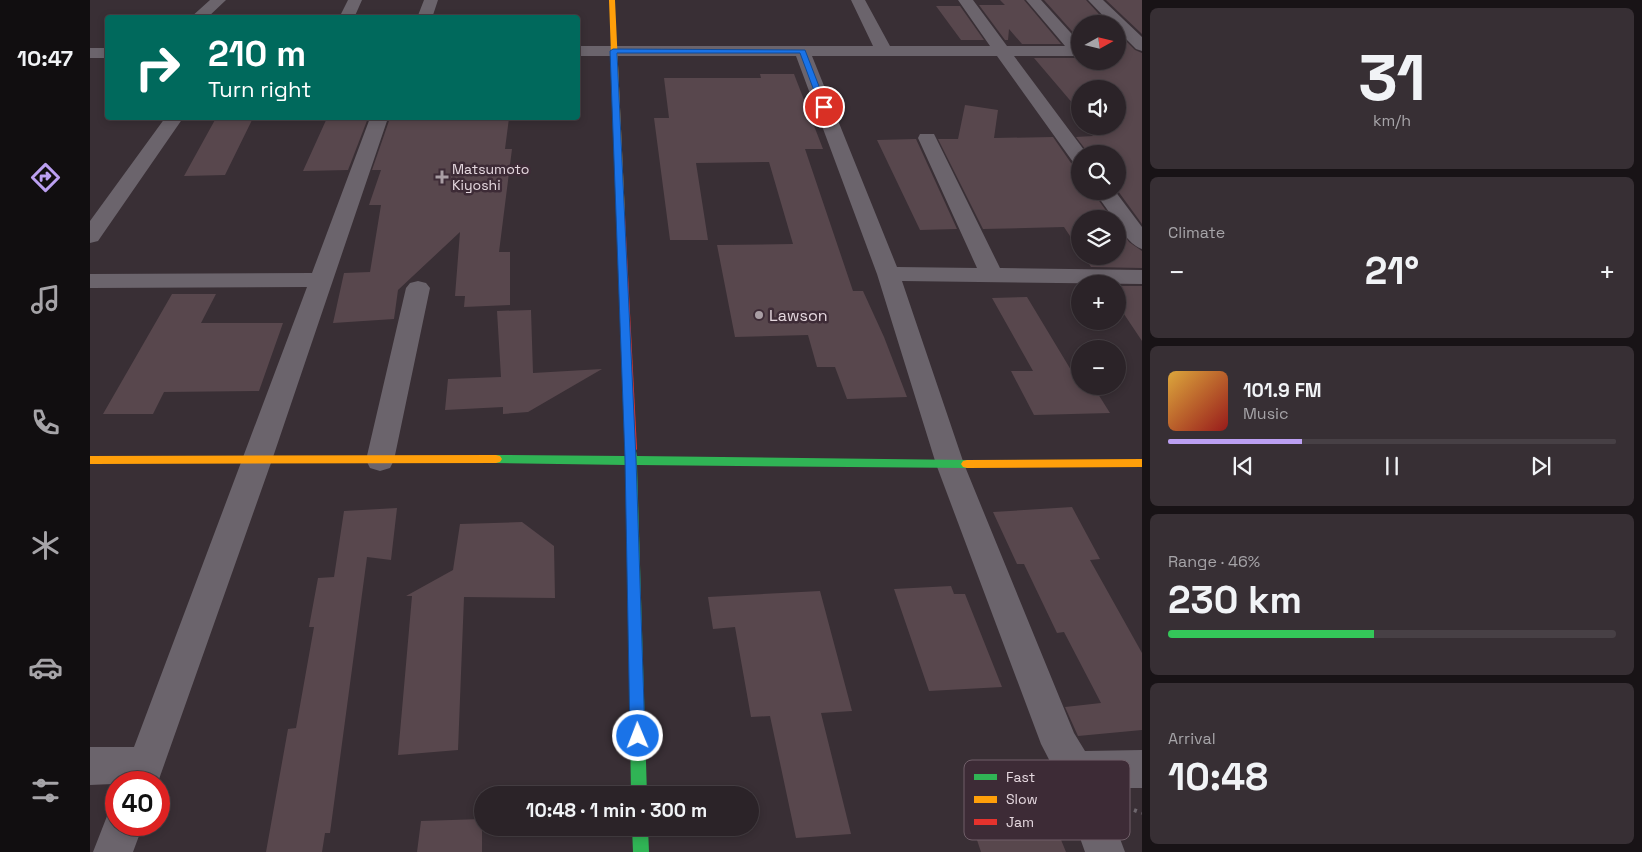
<!DOCTYPE html>
<html lang="en">
<head>
<meta charset="utf-8">
<style>
  body { margin:0; font-family:"Space Grotesk",sans-serif; background:#372f34; color:#f1f3f6; height:100vh; display:flex; flex-direction:column; font-size:19px; white-space:nowrap }
  * { box-sizing:border-box; margin:0 }
  p { font-size:16px; color:#a6a4a8 }
  .icon { flex:none; width:28px; height:28px; fill:none; stroke:currentColor; stroke-width:2; stroke-linecap:round; stroke-linejoin:round }
  .map { position:relative; flex:1; overflow:hidden }
  .panel { display:flex; flex-direction:column; gap:8px; padding:8px; background:#181316; width:500px }
  .panel>* { flex:none }
  .banner { position:absolute; left:15px; top:15px; width:475px; height:105px; border-radius:5px; box-shadow:0 2px 8px #0003,0 0 0 1px #474045; background:#00695c; color:#fff; overflow:hidden }
  .needle { width:32px; rotate:82deg }
  .fabs { position:absolute; left:981px; top:15px; display:grid; gap:10px }
  .fabs a { display:grid; place-items:center; width:55px; height:55px; border-radius:50%; background:#2b2328; box-shadow:0 2px 8px #0003,0 0 0 1px #474045; font-size:25px }
  .speed { position:absolute; left:15px; top:771px; display:flex; gap:10px; font-size:25px; font-weight:700; text-align:center }
  .speed>* { display:grid; place-content:center; width:65px; height:65px; border-radius:50%; background:#2b2328; box-shadow:0 2px 8px #0003,0 0 0 1px #474045; line-height:1 }
  .speed .limit { border:8px solid #d22; background:#fff; color:#111 }
  .pin { position:absolute; display:grid; place-items:center; width:42px; height:42px; color:#fff; margin:-21px; border:2px solid #fff; border-radius:50%; box-shadow:0 1px 5px #0007 }
  .me { position:absolute; width:55px; margin:-28px; rotate:359deg; stroke-linejoin:round; filter:drop-shadow(0 0 4px #0008) }
  .turn { display:flex; align-items:center; gap:18px; height:105px; padding:0 20px; font-size:22px }
  .turn .icon { width:65px; height:65px; stroke-width:2.5 }
  .turn b { display:block; font-size:35px; line-height:42px }
  .big { font-size:38px; font-weight:700; line-height:1.1 }
  .panel .widget { flex:1; display:flex; flex-direction:column; justify-content:center; gap:8px; min-width:0; padding:0 18px; border-radius:8px; background:#372f34 }
  .panel .dial { align-items:center; gap:0 }
  .dial b { font-size:65px; line-height:1 }
  .song { display:flex; align-items:center; gap:15px }
  .cover { width:60px; height:60px; border-radius:8px; background:linear-gradient(135deg,hsl(40 70% 55%),hsl(0 70% 35%)) }
  .played { height:5px; border-radius:2px; background:linear-gradient(90deg,#bca0f2 30%,#474045 30%) }
  .keys { display:flex; justify-content:space-around; direction:ltr }
  .heat { display:flex; justify-content:space-between; align-items:center; font-size:28px; direction:ltr }
  .charge { height:8px; border-radius:4px; background:linear-gradient(90deg,#34c759 46%,#474045 0) }
  .trip { position:absolute; left:384px; top:786px; width:285px; height:50px; border-radius:25px; background:#2b2328; box-shadow:0 2px 8px #0003,0 0 0 1px #474045; font-weight:700; line-height:50px; text-align:center }
  main { display:flex; flex:1; min-height:0 }
  .tab-bar { display:flex; flex-direction:column; width:90px; justify-content:space-around; align-items:center; background:#110e10; color:#a6a4a8 }
  .tab-bar .icon { width:35px; height:35px }
  .tab-bar .active { color:#bca0f2 }
  .tab-bar b { font-size:22px; color:#f1f3f6 }
  .map>svg:first-child { display:block }
</style>
</head>
<body>
<main>
<nav class="tab-bar">
<b>10:47</b>
<svg class="icon active" aria-label="directions" viewBox="0 0 24 24"><path d="M12 3l9 9-9 9-9-9zM9 14v-3h6M13 9l2 2-2 2"/></svg>
<svg class="icon" aria-label="music" viewBox="0 0 24 24"><path d="M9 18V5l10-2v13"/><circle cx="6" cy="18" r="3"/><circle cx="16" cy="16" r="3"/></svg>
<svg class="icon" aria-label="phone" viewBox="0 0 24 24"><path d="M5 4h4l2 5-3 2q2 4 5 5l2-3 5 2v4C11 20 4 13 5 4z"/></svg>
<svg class="icon" aria-label="climate" viewBox="0 0 24 24"><path d="M12 3v18M4 7l16 10M4 17L20 7"/></svg>
<svg class="icon" aria-label="car" viewBox="0 0 24 24"><path d="M5 17H2v-5l4-1 3-4h7l3 4 3 1v5h-3M9 17h6M6 11h13"/><circle cx="7" cy="17" r="2"/><circle cx="17" cy="17" r="2"/></svg>
<svg class="icon" aria-label="filters" viewBox="0 0 24 24"><path d="M4 7h16M4 17h16"/><circle cx="9" cy="7" r="2"/><circle cx="15" cy="17" r="2"/></svg>
</nav>
<div class="map">
<svg width="1052" height="852" viewBox="0 0 1052 852">
  <rect width="100%" height="100%" fill="#392f35"/>
  <path fill="#58474d" d="M 910,0 L 934,0 L 971,44 L 932,44 L 919,29 L 918,40 L 915,40 L 889,5 L 915,5 Z
    M 954,0 L 996,0 L 1018,24 L 990,24 L 990,40 Z
    M 1016,0 L 1052,0 L 1052,34 Z
    M 846,6 L 870,6 L 894,40 L 871,40 Z
    M 1028,33 L 1045,50 L 1052,53 L 1052,224 L 1028,191 L 1028,154 L 999,154 L 986,137 L 1003,136 L 995,126 L 1028,126 L 1028,89 L 990,89 L 990,112 L 944,58 L 990,58 L 990,61 L 1028,61 Z
    M 670,74 L 704,74 L 733,149 L 715,149 L 763,291 L 773,291 L 794,337 L 817,397 L 757,399 L 745,367 L 727,367 L 718,335 L 645,337 L 627,245 L 703,244 L 679,162 L 606,163 L 618,240 L 580,240 L 564,118 L 579,118 L 574,78 L 671,78 Z
    M 875,105 L 908,110 L 904,138 L 963,137 L 981,163 L 990,166 L 990,191 L 1002,191 L 1022,219 L 990,219 L 990,251 L 974,227 L 893,229 L 848,139 L 868,139 Z
    M 126,118 L 163,118 L 135,175 L 94,176 Z
    M 237,118 L 278,118 L 258,170 L 213,171 Z
    M 300,118 L 419,118 L 415,149 L 422,149 L 409,252 L 420,252 L 420,305 L 374,307 L 375,296 L 365,296 L 370,232 L 308,290 L 304,319 L 243,323 L 254,273 L 280,272 L 291,205 L 279,205 L 291,170 L 282,170 Z
    M 826,139 L 867,229 L 830,230 L 787,140 Z
    M 1028,226 L 1039,242 L 1052,251 L 1052,268 L 1001,267 L 994,256 L 1028,256 Z
    M 1028,286 L 1052,286 L 1052,341 L 1028,305 Z
    M 82,294 L 126,294 L 111,323 L 193,323 L 169,391 L 74,392 L 63,414 L 13,414 Z
    M 937,297 L 981,370 L 990,370 L 990,386 L 1003,386 L 1020,413 L 944,415 L 921,371 L 943,371 L 902,298 Z
    M 441,310 L 443,373 L 512,369 L 438,412 L 413,414 L 413,407 L 355,410 L 358,379 L 411,377 L 407,311 Z
    M 982,507 L 1010,559 L 1000,560 L 1052,653 L 1052,730 L 988,736 L 975,707 L 1011,703 L 974,632 L 967,633 L 934,564 L 927,564 L 903,512 Z
    M 307,508 L 301,560 L 277,557 L 240,833 L 235,833 L 232,852 L 176,852 L 198,729 L 206,728 L 224,627 L 219,627 L 228,578 L 244,577 L 254,511 Z
    M 432,522 L 464,546 L 465,598 L 374,597 L 368,750 L 308,755 L 322,596 L 316,596 L 363,570 L 370,524 Z
    M 861,586 L 864,594 L 875,594 L 912,687 L 839,691 L 804,589 Z
    M 730,591 L 762,711 L 731,713 L 761,834 L 706,838 L 680,716 L 661,717 L 645,627 L 623,629 L 618,597 Z
    M 954,798 L 976,852 L 891,852 L 879,816 L 912,813 L 907,801 Z
    M 392,819 L 392,852 L 327,852 L 331,821 Z"/>
  <g fill="none" stroke-linecap="round" stroke-linejoin="round">
    <path stroke="#6e676e" stroke-width="4" stroke-dasharray="3 5" stroke-linecap="butt" d="M 1044,810 L 1052,813"/>
    <path fill="#6b646c" fill-rule="evenodd" d="M 120,0 L 136,0 L 117,18 L 100,18 Z
      M 258,0 L 272,0 L 264,18 L 249,18 Z
      M 334,0 L 348,0 L 342,18 L 327,18 Z
      M 761,0 L 775,0 L 800,46 L 900,46 L 868,0 L 883,0 L 917,46 L 975,46 L 936,0 L 951,0 L 990,43 L 990,56 L 924,56 L 997,154 L 990,154 L 990,164 L 983,162 L 907,56 L 722,56 L 807,267 L 887,268 L 828,138 L 830,134 L 844,134 L 846,138 L 910,268 L 1052,270 L 1052,284 L 812,281 L 874,464 L 984,733 L 995,751 L 1052,750 L 1052,788 L 1011,788 L 1035,852 L 995,852 L 969,779 L 951,744 L 846,464 L 787,274 L 706,56 L 488,56 L 488,46 L 783,46 Z
      M 998,0 L 1013,0 L 1052,37 L 1052,51 L 1046,49 L 1028,31 L 1028,24 L 1021,24 Z
      M 0,48 L 18,48 L 18,58 L 0,58 Z
      M 75,118 L 93,118 L 8,241 L 0,243 L 0,221 Z
      M 280,118 L 298,118 L 182,460 L 68,782 L 0,785 L 0,747 L 44,747 L 217,287 L 0,288 L 0,274 L 222,273 Z
      M 1004,191 L 1025,191 L 1052,227 L 1052,249 C 1042,246 1028,230 1028,219 L 1024,219 Z
      M 328,281 L 336,283 L 340,288 L 304,460 L 300,468 L 290,471 L 280,468 L 276,460 L 316,288 L 320,283 Z
      M 26,808 L 26,825 L 53,825 L 43,852 L 3,852 L 19,811 Z"/>
    <path fill="#30b455" fill-rule="evenodd" d="M 541,445 L 545,446 L 547,456 L 877,460 L 881,461 L 883,464 L 881,467 L 877,468 L 547,465 L 557,795 L 541,795 L 536,465 L 406,463 L 402,462 L 400,459 L 402,456 L 406,455 L 535,456 L 537,446 Z
      M 542,828 L 558,828 L 559,852 L 543,852 Z"/>
    <path fill="#ff9f0a" fill-rule="evenodd" d="M 519,0 L 525,0 L 535,215 L 531,218 L 527,215 Z
      M 406,455 L 410,456 L 412,459 L 410,462 L 406,463 L 0,464 L 0,456 Z
      M 1052,459 L 1052,467 L 877,468 L 873,467 L 871,464 L 873,461 L 877,460 Z"/>
    <path fill="#e5322d" fill-rule="evenodd" d="M 531,212 L 535,215 L 547,449 L 545,452 L 537,452 L 535,449 L 527,215 Z"/>
  </g>
  <path fill="#1a73e8" stroke="#114b97" d="M 523,49 L 715,50 L 737,107 L 734,109 L 730,107 L 710,53 L 527,53 L 546,459 L 555,736 L 553,741 L 548,743 L 542,741 L 540,736 L 535,459 L 520,51 Z"/>
  <g fill="#a99ea4" stroke="#3d2b36" stroke-width="2">
    <path d="M349.5 169.5h5v5h5v5h-5v5h-5v-5h-5v-5h5z"/>
    <circle cx="669" cy="315" r="5"/>
  </g>
  <g text-anchor="middle" stroke-width="5" stroke-linejoin="round" paint-order="stroke">
    <g font-size="14" fill="#e6d9e0" stroke="#3d2b36" text-anchor="start">
      <text x="362" y="174">Matsumoto<tspan x="362" dy="16">Kiyoshi</tspan></text>
    </g>
    <g font-size="16" fill="#e6d9e0" stroke="#3d2b36" text-anchor="start">
      <text x="679" y="321">Lawson</text>
    </g>
  </g>
  <rect x="874" y="760" width="166" height="80" rx="8" fill="#3d2b36" stroke="#705f69" stroke-width="1"/>
  <rect x="884" y="774" width="23" height="6" fill="#30b455"/>
  <rect x="884" y="796" width="23" height="7" fill="#ff9f0a"/>
  <rect x="884" y="819" width="23" height="6" fill="#e5322d"/>
  <g font-size="14" fill="#e6d9e0">
    <text x="916" y="782">Fast</text>
    <text x="916" y="804">Slow</text>
    <text x="916" y="827">Jam</text>
  </g>
</svg>
<div class="fabs">
<a><svg class="needle" viewBox="-14 -14 28 28"><path d="M0-13l5 13h-10z" fill="#e53935"/><path d="M0 13l5-13h-10z" fill="#a6a4a8"/></svg></a>
<a><svg class="icon" aria-label="sound" viewBox="0 0 24 24"><path d="M4 9h4l5-4v14l-5-4H4zM17 9q2 3 0 6"/></svg></a>
<a><svg class="icon" aria-label="search" viewBox="0 0 24 24"><circle cx="10" cy="10" r="6"/><path d="M15 15l6 6"/></svg></a>
<a><svg class="icon" aria-label="layers" viewBox="0 0 24 24"><path d="M12 4l9 5-9 5-9-5zM3 14l9 5 9-5"/></svg></a>
<a>+</a>
<a>−</a>
</div>
<div class="speed"><div class="limit">40</div></div>
<div class="pin" style="left:734px;top:107px;background:#d93025"><svg class="icon" aria-label="arrive" viewBox="0 0 24 24"><path d="M6 21V4h12l-3 4 3 4H6"/></svg></div>
<svg class="me" style="left:548px;top:736px" viewBox="-20 -20 40 40"><circle r="17" fill="#1a73e8" stroke="#fff" stroke-width="3"/><path d="M0-11L8 9 0 5-8 9z" fill="#fff"/></svg>
<div class="trip">10:48 · 1 min · 300 m</div>
<div class="banner">
<div class="turn"><svg class="icon" aria-label="right" viewBox="0 0 24 24"><path d="M7 20v-9h11M14 6l5 5-5 5"/></svg><div><b>210 m</b>Turn right</div></div>
</div>
</div>
<section class="panel">
<div class="widget dial"><b>31</b><p>km/h</p></div>
<div class="widget"><p>Climate</p>
<div class="heat"><a>−</a><b class="big">21°</b><a>+</a></div>
</div>
<div class="widget">
<div class="song"><i class="cover"></i><div><b>101.9 FM</b><p>Music</p></div></div>
<div class="played"></div>
<div class="keys"><svg class="icon" aria-label="previous" viewBox="0 0 24 24"><path d="M18 5L8 12l10 7zM5 5v14"/></svg><svg class="icon" aria-label="pause" viewBox="0 0 24 24"><path d="M8 5v14M16 5v14"/></svg><svg class="icon" aria-label="next" viewBox="0 0 24 24"><path d="M6 5l10 7-10 7zM19 5v14"/></svg></div>
</div>
<div class="widget"><p>Range · 46%</p><b class="big">230 km</b><div class="charge"></div></div>
<div class="widget"><p>Arrival</p><b class="big">10:48</b></div>
</section>
</main>
</body>
</html>
